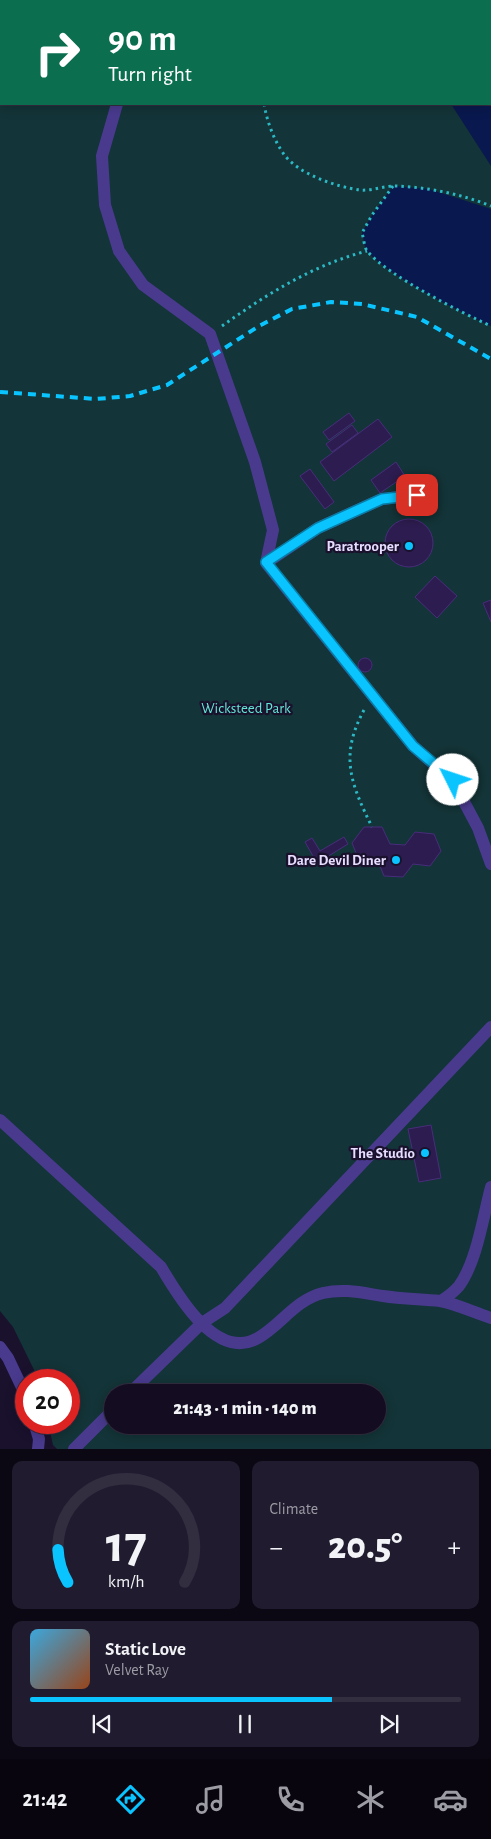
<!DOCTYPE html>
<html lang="en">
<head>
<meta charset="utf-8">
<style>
  body { margin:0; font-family:"Alegreya Sans",sans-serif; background:#211b2f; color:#f1f3f6; height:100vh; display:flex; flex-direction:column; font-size:19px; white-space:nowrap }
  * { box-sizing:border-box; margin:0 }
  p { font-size:16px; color:#9d9ca5 }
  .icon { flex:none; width:28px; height:28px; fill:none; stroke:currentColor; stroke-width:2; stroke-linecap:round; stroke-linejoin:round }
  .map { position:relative; height:1449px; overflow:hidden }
  .details { display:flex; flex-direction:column; gap:12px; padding:12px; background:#0b0713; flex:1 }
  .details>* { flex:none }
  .guide { position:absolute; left:0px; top:0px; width:491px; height:105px; box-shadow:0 2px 12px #0003,0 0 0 1px #332d40; background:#0b6e4f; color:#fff; overflow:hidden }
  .speed { position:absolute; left:15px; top:1369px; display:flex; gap:10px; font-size:25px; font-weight:700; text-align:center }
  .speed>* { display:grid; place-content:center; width:65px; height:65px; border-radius:50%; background:#140d22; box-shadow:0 2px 12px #0003,0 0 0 1px #332d40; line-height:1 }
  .speed .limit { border:8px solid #d22; background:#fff; color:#111 }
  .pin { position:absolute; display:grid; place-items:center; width:42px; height:42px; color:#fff; margin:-21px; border-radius:10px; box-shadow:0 2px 8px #0006 }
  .me { position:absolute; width:55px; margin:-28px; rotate:311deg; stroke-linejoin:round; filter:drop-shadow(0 0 4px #0008) }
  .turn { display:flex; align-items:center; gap:18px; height:105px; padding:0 25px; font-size:22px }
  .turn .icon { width:65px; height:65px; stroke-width:2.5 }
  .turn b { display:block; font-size:35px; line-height:42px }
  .big { font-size:38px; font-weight:800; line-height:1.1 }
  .details .widget { flex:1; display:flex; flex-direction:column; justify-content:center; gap:8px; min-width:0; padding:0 18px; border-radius:10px; background:#211b2f }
  .details .dial { align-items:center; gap:0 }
  .dial svg { height:130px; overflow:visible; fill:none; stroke:#332d40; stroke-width:7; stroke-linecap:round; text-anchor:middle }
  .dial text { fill:#f1f3f6; stroke:none }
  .song { display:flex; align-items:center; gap:15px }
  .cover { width:60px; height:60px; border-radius:8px; background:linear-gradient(135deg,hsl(200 70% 55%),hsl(20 70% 35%)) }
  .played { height:5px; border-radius:2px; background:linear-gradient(90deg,#09c4ff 70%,#332d40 70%) }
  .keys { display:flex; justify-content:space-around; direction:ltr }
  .heat { display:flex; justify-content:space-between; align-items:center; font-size:28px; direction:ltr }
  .details .tiles { flex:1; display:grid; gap:12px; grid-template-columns:1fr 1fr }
  .widget:last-child { grid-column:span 2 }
  .trip { position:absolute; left:104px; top:1384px; width:282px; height:50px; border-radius:25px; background:#140d22; box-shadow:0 2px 12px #0003,0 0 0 1px #332d40; font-weight:800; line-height:50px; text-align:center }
  .tab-bar { display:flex; height:80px; justify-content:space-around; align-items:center; background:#08050e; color:#9d9ca5 }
  .tab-bar .icon { width:35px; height:35px }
  .tab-bar .selected { color:#09c4ff }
  .tab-bar b { font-size:22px; color:#f1f3f6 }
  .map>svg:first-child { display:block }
</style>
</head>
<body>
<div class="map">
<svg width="491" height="1449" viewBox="0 0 491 1449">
  <rect width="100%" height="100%" fill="#1a112d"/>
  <path fill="#133438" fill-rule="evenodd" d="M 0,0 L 491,0 L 491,1449 L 57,1449 L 53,1445 L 48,1423 L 69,1422 L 69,1380 L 39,1380 L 13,1327 L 0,1311 ZM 1,1 L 490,1 L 490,104 L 1,104 ZM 112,1392 L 378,1392 L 378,1425 L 112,1425 Z"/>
  <path fill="#09184e" d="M 373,0 L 491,0 L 491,166 L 451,104 L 490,104 L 490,1 Z
    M 393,186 L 429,189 L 491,209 L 491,326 C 462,313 387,275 368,252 C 364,248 364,239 362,233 L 372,215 Z"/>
  <path fill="#2d1c4f" stroke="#482d7c" d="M 349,413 L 355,421 L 329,440 L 323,432 Z
    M 378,419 L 392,437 L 334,481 L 320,462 Z
    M 352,425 L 358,433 L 332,452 L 326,444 Z
    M 396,462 L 405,476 L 380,493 L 371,480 Z
    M 310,469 L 334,502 L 325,509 L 300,476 Z
    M385 543a24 24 0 1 1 48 0a24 24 0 1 1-48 0Z
    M 435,576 L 457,596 L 437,618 L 415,597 Z
    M 491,600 L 491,622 L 483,603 Z
    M358 665a7 7 0 1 1 14 0a7 7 0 1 1-14 0Z
    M 364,827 L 382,827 L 390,844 L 405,845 L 415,832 L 434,834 L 441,851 L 430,866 L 413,864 L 403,877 L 384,876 L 378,861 L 359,860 L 352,843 Z
    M 344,837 L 348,844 L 317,863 L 305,842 L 312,838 L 320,851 Z
    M 431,1125 L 441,1178 L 419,1182 L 408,1129 Z"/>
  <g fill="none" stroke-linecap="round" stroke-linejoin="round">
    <path stroke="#2cb8c4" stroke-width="3" stroke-dasharray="2.5 4" stroke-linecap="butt" d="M 258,1 L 259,0
      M 264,104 C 267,121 273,138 283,153 C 297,174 337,187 360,190 C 372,191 383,186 394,186 C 427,187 461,194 491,206
      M 393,186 L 372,215 L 362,233 C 364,239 364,248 368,252 C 387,275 462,313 491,326
      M 222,326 C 267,294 313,265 367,251
      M 364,710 C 339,756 351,784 372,827"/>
    <path stroke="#493a8e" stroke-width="12" d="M 134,1 L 134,0
      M 117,104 L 102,156 L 105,205 L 119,251 L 143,285 L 210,334 L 255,462 L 273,530 L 266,563 L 413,746 L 453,781 L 478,828 L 491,864
      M 266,563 L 318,528 L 382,499 L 417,495
      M 0,1120 L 161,1267 C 178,1296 217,1362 258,1338 C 281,1325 295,1300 323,1293 C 344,1288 363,1293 383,1296 C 402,1299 421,1299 440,1301 C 457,1304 475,1313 491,1318
      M 441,1301 C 447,1297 454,1292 459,1286 C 477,1261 483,1217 491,1187
      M 131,1392 L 202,1323 L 225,1308 L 491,1027
      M 74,1449 L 112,1411"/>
    <path stroke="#493a8e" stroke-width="12" d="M 0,1347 L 8,1358 L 26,1396
      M 34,1422 L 39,1439 L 38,1449"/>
    <path stroke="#09c4ff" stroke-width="4" stroke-dasharray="8 6" stroke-linecap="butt" d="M 0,392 L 96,399 L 130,396 L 167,385 L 259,326 L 292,309 L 331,302 L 362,304 L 417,317 L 491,359"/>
  </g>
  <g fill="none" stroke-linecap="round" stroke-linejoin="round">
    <g stroke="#067fa6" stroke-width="12">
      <path id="route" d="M 417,495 L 382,499 L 318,528 L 266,562 L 413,746 L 453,780"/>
    </g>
    <use href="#route" stroke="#09c4ff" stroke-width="9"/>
  </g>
  <g fill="#09c4ff" stroke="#1a112d" stroke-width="2">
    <circle cx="409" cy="546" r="5"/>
    <circle cx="396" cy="860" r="5"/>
    <circle cx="425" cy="1153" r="5"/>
  </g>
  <g text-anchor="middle" stroke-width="4.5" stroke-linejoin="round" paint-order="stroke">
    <g font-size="15" font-weight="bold" fill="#e6ddff" stroke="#1a112d" text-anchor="end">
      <text x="399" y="551">Paratrooper</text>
      <text x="386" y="865">Dare Devil Diner</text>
      <text x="415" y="1158">The Studio</text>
    </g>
    <g font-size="15" fill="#62e6d7" stroke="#1a112d">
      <text x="246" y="713">Wicksteed Park</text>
    </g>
  </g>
</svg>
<div class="speed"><div class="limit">20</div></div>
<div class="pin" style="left:417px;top:495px;background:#d93025"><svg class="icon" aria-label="arrive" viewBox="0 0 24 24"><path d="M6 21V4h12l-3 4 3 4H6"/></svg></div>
<svg class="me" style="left:453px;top:780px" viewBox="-20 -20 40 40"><circle r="19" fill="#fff"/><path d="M0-13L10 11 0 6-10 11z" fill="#09c4ff"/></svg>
<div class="trip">21:43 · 1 min · 140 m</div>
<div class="guide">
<div class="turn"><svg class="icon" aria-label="right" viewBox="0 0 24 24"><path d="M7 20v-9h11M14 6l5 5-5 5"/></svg><div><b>90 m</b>Turn right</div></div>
</div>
</div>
<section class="details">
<div class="tiles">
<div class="widget dial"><svg viewBox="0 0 100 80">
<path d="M14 69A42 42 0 1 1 86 69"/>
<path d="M14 69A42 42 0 0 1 8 49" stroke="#09c4ff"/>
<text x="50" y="56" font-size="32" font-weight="700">17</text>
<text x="50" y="72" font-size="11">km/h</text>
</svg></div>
<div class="widget"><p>Climate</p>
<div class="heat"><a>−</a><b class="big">20.5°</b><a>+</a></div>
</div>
<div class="widget">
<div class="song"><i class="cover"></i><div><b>Static Love</b><p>Velvet Ray</p></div></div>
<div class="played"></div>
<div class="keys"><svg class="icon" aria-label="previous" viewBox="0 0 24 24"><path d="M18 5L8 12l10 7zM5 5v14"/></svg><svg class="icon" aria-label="pause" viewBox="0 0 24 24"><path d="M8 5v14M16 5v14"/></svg><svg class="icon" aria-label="next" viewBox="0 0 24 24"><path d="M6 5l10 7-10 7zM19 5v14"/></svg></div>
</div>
</div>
</section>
<nav class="tab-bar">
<b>21:42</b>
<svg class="icon selected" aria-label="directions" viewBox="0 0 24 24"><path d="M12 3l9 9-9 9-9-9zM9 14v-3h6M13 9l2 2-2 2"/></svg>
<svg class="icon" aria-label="music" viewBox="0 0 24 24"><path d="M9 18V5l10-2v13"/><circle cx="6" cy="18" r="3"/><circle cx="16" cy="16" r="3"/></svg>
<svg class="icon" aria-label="phone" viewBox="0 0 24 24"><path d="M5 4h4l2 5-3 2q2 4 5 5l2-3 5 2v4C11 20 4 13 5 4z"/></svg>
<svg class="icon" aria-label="climate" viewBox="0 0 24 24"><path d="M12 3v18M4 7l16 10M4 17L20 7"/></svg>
<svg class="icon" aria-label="car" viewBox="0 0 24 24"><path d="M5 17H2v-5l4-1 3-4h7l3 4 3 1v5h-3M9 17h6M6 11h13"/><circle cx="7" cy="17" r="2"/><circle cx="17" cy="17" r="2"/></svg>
</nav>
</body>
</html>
